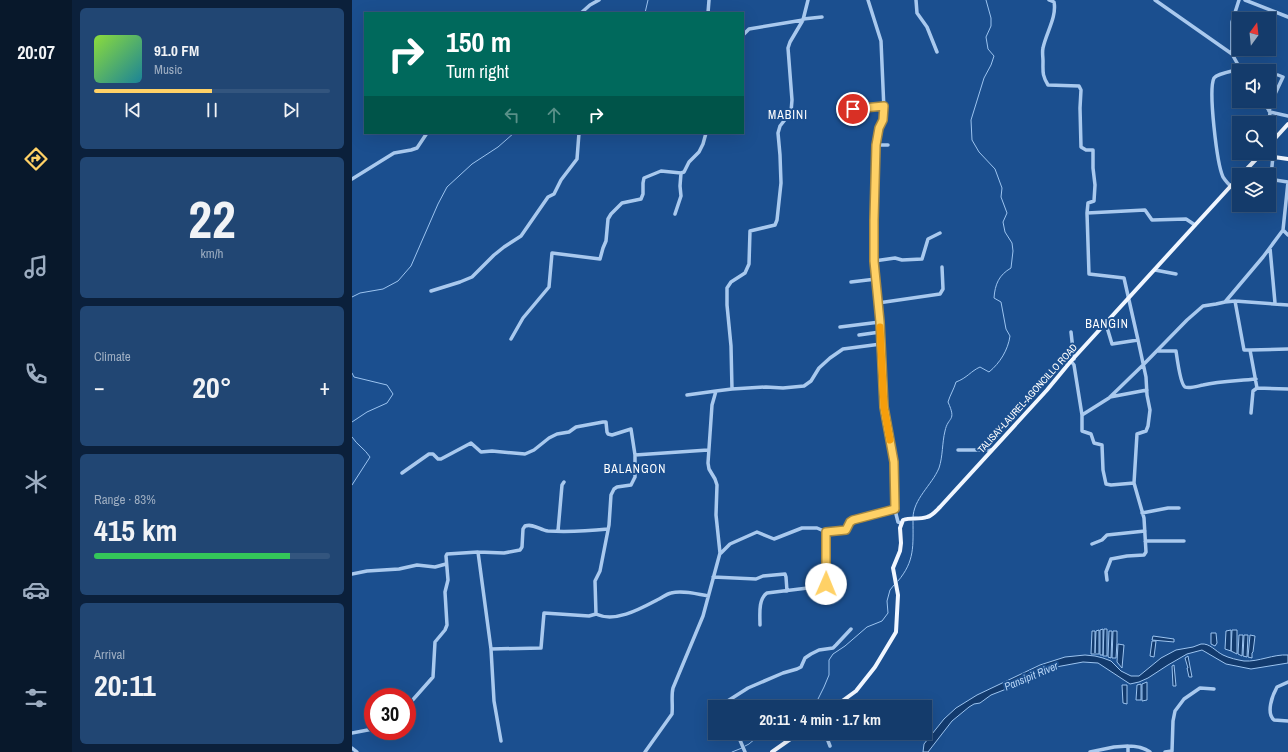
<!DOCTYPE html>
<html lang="en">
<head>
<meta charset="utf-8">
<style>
  body { margin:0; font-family:"Archivo Narrow",sans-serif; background:#214673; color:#f1f3f6; height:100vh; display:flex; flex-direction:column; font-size:15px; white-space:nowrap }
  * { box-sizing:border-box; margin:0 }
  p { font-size:13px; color:#9dadc1 }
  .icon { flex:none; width:22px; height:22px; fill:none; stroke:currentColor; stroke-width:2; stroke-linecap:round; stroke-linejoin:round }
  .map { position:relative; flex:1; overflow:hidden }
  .sheet { display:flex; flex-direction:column; gap:8px; padding:8px; background:#0b203b; width:280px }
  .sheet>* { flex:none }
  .banner { position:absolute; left:12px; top:12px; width:380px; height:122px; border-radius:0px; box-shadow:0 4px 16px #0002,0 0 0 1px #33557e; background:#00695c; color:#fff; overflow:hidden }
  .needle { width:26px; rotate:15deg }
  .controls { position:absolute; left:880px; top:12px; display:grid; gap:8px }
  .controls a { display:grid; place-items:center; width:44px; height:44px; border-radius:0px; background:#143b6b; box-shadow:0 4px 16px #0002,0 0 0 1px #33557e; font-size:20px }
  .speed { position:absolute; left:12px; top:688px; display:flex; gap:8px; font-size:20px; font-weight:700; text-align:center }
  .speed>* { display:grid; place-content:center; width:52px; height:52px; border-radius:50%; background:#143b6b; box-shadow:0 4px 16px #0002,0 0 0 1px #33557e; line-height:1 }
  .speed .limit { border:6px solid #d22; background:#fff; color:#111 }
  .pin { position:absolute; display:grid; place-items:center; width:34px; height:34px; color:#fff; margin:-17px; border:2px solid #fff; border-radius:50%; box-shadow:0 1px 4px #0007 }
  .me { position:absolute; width:44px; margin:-22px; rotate:1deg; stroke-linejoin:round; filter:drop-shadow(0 0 3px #0008) }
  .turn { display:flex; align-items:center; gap:14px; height:84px; padding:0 16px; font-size:18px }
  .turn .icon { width:52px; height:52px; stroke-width:2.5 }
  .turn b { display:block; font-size:28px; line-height:34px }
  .lanes { display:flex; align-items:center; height:38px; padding:0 16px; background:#0003; justify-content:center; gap:20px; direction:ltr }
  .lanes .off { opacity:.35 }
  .big { font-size:30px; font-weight:700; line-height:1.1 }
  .sheet .tile { flex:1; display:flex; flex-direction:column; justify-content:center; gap:6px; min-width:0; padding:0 14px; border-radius:6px; background:#214673 }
  .sheet .dial { align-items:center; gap:0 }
  .dial b { font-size:52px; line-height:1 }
  .song { display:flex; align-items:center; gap:12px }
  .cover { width:48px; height:48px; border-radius:6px; background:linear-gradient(135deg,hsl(90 70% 55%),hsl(190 70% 35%)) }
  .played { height:4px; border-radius:2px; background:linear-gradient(90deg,#ffd166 50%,#33557e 50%) }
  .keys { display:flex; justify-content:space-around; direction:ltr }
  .heat { display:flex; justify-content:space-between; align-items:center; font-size:22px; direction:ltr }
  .charge { height:6px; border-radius:3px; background:linear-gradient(90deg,#34c759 83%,#33557e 0) }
  .trip { position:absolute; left:356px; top:700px; width:224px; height:40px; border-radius:0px; background:#143b6b; box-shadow:0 4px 16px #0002,0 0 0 1px #33557e; font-weight:700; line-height:40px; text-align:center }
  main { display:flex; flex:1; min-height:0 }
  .menu { display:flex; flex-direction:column; width:72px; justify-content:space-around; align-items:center; background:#08182b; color:#9dadc1 }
  .menu .icon { width:28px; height:28px }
  .menu .current { color:#ffd166 }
  .menu b { font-size:18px; color:#f1f3f6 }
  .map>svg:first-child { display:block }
</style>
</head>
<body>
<main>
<nav class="menu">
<b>20:07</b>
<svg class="icon current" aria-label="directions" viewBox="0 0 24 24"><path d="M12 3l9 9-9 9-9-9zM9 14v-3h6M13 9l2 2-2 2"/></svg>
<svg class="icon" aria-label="music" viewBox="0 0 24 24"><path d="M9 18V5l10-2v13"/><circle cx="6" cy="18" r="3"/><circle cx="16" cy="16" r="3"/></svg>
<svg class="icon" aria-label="phone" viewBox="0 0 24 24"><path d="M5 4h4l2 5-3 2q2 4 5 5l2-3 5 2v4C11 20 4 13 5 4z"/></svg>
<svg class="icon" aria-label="climate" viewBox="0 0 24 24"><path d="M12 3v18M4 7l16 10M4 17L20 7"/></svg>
<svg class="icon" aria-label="car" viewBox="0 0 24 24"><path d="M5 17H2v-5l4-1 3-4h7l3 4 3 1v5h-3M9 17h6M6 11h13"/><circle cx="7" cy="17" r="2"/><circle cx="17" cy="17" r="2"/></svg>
<svg class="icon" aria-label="filters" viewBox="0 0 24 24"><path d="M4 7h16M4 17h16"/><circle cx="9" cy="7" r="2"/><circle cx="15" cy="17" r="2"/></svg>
</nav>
<section class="sheet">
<div class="tile">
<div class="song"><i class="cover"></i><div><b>91.0 FM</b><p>Music</p></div></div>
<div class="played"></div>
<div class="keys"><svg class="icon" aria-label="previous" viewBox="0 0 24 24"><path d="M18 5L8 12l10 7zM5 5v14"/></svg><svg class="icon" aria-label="pause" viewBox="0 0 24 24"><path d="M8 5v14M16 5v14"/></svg><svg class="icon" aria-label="next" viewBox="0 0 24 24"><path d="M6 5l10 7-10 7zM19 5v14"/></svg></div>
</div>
<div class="tile dial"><b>22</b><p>km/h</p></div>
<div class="tile"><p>Climate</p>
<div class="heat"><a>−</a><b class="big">20°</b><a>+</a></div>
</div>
<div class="tile"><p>Range · 83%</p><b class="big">415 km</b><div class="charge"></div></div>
<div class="tile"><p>Arrival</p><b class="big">20:11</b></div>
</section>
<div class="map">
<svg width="936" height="752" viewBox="0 0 936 752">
  <rect width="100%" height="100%" fill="#1b4f8f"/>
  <path fill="#123a6d" stroke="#9cc4f0" d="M 751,629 L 751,655 L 748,655 L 748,630 Z
    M 752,629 L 755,629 L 755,656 L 751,656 Z
    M 747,630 L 747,654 L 739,654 L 740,631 L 743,631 L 743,653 L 744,631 Z
    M 879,630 L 879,651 L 873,649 L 874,631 Z
    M 880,630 L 885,630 L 885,654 L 879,651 Z
    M 757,631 L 760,631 L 759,658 L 756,657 Z
    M 761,631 L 765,631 L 765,642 L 764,658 L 760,658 Z
    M 859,633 L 864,633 L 865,643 L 863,646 L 859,644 Z
    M 887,635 L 891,635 L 890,656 L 886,654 Z
    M 892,635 L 896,635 L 895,657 L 891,656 Z
    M 898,635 L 903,636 L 901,652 L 900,653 L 900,658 L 896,657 Z
    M 801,636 L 822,639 L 822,642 L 800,640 Z
    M 800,641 L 804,641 L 802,657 L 798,656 Z
    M 766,644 L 772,645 L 770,668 L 765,662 Z
    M 849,644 C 858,643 863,651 871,655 C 877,658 886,660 892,661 C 907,662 921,654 936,655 L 936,663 L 899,669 L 874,664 L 850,650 L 835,654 L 816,665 L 796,678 L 787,682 L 778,684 L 746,663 L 731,662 L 704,667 L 680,679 L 639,695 L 628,703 L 622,704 L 617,707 L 600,721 L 576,752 L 571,752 L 572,744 L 592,719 L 604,708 L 625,695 L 688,665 L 713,657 L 733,655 L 743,656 L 751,658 L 759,661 L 769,671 L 779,676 L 787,676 L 809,658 L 824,650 L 841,647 Z
    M 836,656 L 840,677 L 837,677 L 835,668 L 836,668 L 833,658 Z
    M 822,665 L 824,686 L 821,686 L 820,666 Z
    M 795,682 L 795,700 L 790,701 L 790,684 Z
    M 789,684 L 789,700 L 784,700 L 785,685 Z
    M 770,685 L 775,685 L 775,704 L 771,703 Z"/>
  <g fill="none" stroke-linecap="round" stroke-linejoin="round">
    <path stroke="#9cc4f0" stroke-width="1" d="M 293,13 L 296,0
      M 0,297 L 8,293 L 31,289 L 46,281 L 59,266 L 86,204 L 95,187 L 120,164 L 146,147 L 162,133
      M 0,373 L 2,377 L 35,385 L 41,394 L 35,403 L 15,412 L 0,422
      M 0,437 C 5,445 13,449 18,457 L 0,485
      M 561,518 C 561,499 580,485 587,468 C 591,456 590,443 593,431 C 596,416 605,422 596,402 C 598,395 602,389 604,382 C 615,378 619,371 628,367 L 637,372 C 648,363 656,350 658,336 L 654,329 L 649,302 L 642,298 C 643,284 647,275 659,268 L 661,251 L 660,243 L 653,232 L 651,222 L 655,213 L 649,197 L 650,188 L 643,169 L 627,152 L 620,140 L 619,120 L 632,78 L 639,65 L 642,56 L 636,49 L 634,37 L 639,26 L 639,18 L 634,0
      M 546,581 C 563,561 561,546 561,521
      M 456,707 L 465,701 L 472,687 L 477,675 L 477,660 L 481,654 L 493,646 L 515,627 L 530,621 L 536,613 L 535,601 L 538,590 L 542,585
      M 393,746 L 397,744 L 410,733
      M 380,752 L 390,748"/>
    <path stroke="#a9c9ee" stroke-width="3.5" d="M 516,0 L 529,41 L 532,110 L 531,120 L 527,128 L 524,145 L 522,220 L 522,261 L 528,322 L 532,407 L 542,462 L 543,510 L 546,522 L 549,523
      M 564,0 L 565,13 L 575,27 L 585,52
      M 697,0 L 702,2 C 705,17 694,33 691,48 C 690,52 691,57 691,61 C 691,72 690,75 696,85 L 727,86 L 729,90 L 728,108 L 729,147 L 734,150 L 741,150 L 741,168 L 743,185 L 742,201 L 736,203 L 735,213 L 737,274 L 772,278 L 786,340
      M 803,0 L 880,54 L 889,70
      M 893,0 L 936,17
      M 229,13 L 238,5 L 247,0
      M 356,13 L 357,0
      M 451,19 L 470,17
      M 391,35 L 397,29 L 451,20
      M 880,54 L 880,22 L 887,0
      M 911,101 L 918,112 L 936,116
      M 491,110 L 532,106
      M 917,111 L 923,94 L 931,77 L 926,75
      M 917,123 L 918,112
      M 524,145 L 536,145
      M 921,156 L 919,176 L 923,180 L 936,182 L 931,230 L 936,235
      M 0,179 L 42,153 L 59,150 L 65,148 L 75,133
      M 879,186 C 876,184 873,180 871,177 C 865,164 856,90 862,78 C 866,73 882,71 888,69
      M 735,213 L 793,210 L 800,220 L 834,219 L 843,225
      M 323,214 L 329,196 L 328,186 L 329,173 L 332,172 L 337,162 L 347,152 L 351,144 L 354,133
      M 918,248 L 923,303
      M 522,261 L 543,258 L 550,260 L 570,259 L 576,239 L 588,233
      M 803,270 L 824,274
      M 499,282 L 524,279
      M 79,291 L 108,282 L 120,277 L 142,255 L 152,247 L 169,236 L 196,197 L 202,194 L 209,180 L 225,159 L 227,133
      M 883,301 L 892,350 L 898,350 L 905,388 L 901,391 L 899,413
      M 873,302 L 911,257 L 931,230
      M 526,303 L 588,294 L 591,289 L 590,267
      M 488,327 L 528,322
      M 719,332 L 722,359
      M 507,335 L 528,332
      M 159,339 L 171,318 L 197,287 L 200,253 L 248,259 L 251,248 L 254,241 L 256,219 L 259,214 L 270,203 L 289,199 L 291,194 L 291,183 L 292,178 L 309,171 L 329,173
      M 898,350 L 936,349
      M 805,351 L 824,351 C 825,357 828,384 833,387 C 837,389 846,386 851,385 C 868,381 886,381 904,379
      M 719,361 L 722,365 L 730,415 L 730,431 L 739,434 L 742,443 L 750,445 L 751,470 L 754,484 L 759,485 L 782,483 L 785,434 L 794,431 L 796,426 L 798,410 L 795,395 L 794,377 L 786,340 L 760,344 L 754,324
      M 905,388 L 936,389
      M 380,389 L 379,346 L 375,305 L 375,288 L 379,282 L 393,273 L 397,264 L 398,231 L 423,225 L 425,220 L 429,183 L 428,155 L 426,133 L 428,126 L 439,112 L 440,100 L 436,48 L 438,42 L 451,20 L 456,0
      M 335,395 L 364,391
      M 758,397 L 795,390
      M 730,415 L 757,398 L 791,365 L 835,320 L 851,306 L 864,304 L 873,302 L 883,301 L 936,305
      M 606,450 L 639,450
      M 283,455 L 356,450
      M 50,473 L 77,454 L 81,454 L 86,459 L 89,459 L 119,443 L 129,452 L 140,451 L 173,454 L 182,450 L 197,438 L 205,434 L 217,432 L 224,427 L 251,422 L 254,422 L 255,432 L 256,434 L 260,435 L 279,429 L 283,455 L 283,477 L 279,485 L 265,487 L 262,489 L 259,495 L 257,525 L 248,571 L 243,581 L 244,614 L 237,616 L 192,613 L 189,648 L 139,649
      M 790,513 L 816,508 L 827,508
      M 206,531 L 210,485 L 212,482
      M 793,541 L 832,541
      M 740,544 L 750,540 L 755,535 L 793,531
      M 126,552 L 152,553 L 168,550 L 170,547 L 171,529 L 173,526 C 181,523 188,530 196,531 C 216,532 236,531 256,529
      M 369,553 L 378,544 L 405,532 L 422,539 L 450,528 L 465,528 L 474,532 L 494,530 L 498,522 L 501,520 L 543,509
      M 0,574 L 15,571 L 47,569 L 65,565 L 83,567 L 94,564
      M 361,577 L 404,579 L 411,576 L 433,574 L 434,577 L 435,591
      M 755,580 L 754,572 L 759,559 L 775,556 L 792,555 L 794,552 L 792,518 L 782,483
      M 244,614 C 263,623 288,609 305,600 C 310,598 314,594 319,593 C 331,590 344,594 356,596
      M 408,625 C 408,615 406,599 415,593 L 472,586 L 474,584 L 474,532
      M 936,682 L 925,687 C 920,696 914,713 922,720 L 936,721
      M 55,704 L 58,703 L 81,677 L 83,642 L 93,630 L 95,625 L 93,592 L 96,580 L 94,556 L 95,554 L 126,552 L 139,649 L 142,701 L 149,741
      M 374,707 L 374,702 L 396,688 L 431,673 L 445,669 L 449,667 L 453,658 L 459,654 L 467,650 L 481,648 L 484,645 L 499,629
      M 0,733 L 21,729
      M 385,733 L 393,752
      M 473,733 L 478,746
      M 776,746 C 784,746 791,747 798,752
      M 0,748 L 5,752
      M 293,752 L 320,714 C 321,705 319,696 321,688 L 351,616 L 368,553 L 364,515 L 365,485 L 363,479 L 357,469 L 356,463 L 360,405 L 364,391 L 380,389 L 414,387 L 431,388 L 452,386 L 459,381 L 467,368 L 478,358 L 491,349 L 529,344
      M 738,752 L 762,747 L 776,746 L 776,752
      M 813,752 L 820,751 L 821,721 L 823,711 L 832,699 L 848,688 L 862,689"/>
    <path stroke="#f0f6ff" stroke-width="4" d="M 917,145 L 936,124
      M 917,152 L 922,157 L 936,159
      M 889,175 L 910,153
      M 482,707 L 504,691 L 523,667 L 544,632 L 546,595 L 541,568 L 548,551 L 549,543 L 548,528 L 551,520 C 559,517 567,520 575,517 C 580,516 584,511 588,507 L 695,390 L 719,361 L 887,177
      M 420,752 L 447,733"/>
  </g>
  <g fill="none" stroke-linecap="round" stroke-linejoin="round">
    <g stroke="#a68842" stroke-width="10">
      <path id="route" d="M 474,584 L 474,532 L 494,530 L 498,522 L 501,520 L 543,509 L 542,462 L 532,407 L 528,322 L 522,261 L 522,220 L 524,145 L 527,128 L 531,120 L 532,106 L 501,109"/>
    </g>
    <use href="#route" stroke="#ffd166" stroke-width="7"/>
    <path stroke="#f59e0b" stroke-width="7" d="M 528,327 L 532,407 L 538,440"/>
  </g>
  <g text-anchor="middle" stroke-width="4" stroke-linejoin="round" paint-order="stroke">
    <g font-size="10" fill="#fff" stroke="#1b4f8f">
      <text transform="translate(675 398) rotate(-48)" y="4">TALISAY-LAUREL-AGONCILLO ROAD</text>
    </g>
    <g font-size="11" font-style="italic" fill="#b5d3f5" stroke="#1b4f8f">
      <text transform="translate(679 676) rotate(-23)" y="4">Pansipit River</text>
    </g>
    <g font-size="12" letter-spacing="1" fill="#fff" stroke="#1b4f8f">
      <text x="436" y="119">MABINI</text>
      <text x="755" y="328">BANGIN</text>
      <text x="283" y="473">BALANGON</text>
    </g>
  </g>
</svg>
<div class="controls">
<a><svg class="needle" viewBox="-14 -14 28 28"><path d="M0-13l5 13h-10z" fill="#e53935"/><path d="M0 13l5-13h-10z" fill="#9dadc1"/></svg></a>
<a><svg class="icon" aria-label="sound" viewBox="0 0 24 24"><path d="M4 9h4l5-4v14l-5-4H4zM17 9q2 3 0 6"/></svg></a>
<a><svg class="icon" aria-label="search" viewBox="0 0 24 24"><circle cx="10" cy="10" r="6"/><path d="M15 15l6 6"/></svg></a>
<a><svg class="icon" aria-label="layers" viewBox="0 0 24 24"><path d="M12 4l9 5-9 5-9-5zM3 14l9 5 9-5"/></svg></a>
</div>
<div class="speed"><div class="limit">30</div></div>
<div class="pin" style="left:501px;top:109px;background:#d93025"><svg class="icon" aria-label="arrive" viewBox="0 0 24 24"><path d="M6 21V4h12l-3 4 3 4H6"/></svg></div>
<svg class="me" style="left:474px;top:584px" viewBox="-20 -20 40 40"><circle r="19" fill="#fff"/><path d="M0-13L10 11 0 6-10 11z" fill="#ffd166"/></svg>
<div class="trip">20:11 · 4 min · 1.7 km</div>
<div class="banner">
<div class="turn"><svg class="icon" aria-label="right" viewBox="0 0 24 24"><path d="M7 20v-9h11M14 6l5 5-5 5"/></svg><div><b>150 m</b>Turn right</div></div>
<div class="lanes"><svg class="icon off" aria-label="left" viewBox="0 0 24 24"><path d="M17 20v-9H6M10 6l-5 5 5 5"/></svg><svg class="icon off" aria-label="ahead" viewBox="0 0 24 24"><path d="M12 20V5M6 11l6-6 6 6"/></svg><svg class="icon" aria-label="right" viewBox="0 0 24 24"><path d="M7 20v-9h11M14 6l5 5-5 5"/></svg></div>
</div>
</div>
</main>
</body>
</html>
